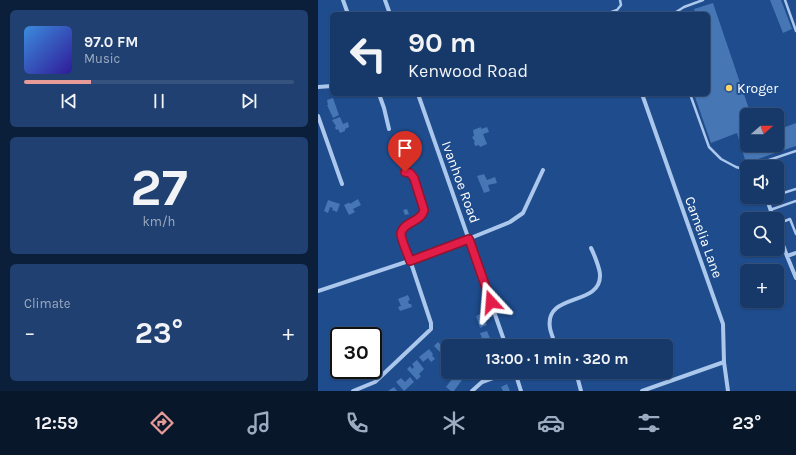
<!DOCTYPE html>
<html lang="en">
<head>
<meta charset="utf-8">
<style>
  body { margin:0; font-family:Karla,sans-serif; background:#1f4070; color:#f1f3f6; height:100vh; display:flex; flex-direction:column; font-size:15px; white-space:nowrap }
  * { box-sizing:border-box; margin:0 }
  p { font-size:13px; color:#9eacc1 }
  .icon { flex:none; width:22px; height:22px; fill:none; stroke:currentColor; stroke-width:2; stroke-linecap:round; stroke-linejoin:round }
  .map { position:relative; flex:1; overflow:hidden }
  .sheet { display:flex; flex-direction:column; gap:10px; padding:10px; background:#0c1f3a; width:318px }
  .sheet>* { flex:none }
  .hud { position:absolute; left:12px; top:12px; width:380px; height:84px; border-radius:6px; box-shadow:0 1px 3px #0004,0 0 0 1px #35537e; background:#16396a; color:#f1f3f6; overflow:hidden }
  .needle { width:26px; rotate:70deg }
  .buttons { position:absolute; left:422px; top:108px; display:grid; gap:8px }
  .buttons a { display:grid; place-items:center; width:44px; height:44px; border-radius:6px; background:#16396a; box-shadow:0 1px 3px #0004,0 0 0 1px #35537e; font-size:20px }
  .speed { position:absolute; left:12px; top:327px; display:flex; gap:8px; font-size:20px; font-weight:700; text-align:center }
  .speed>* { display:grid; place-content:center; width:52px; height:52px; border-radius:50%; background:#16396a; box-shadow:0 1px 3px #0004,0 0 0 1px #35537e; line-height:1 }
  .speed .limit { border:2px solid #111; border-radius:6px; background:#fff; color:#111 }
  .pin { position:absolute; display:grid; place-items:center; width:34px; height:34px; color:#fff; margin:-41px -17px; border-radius:50% 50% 50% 0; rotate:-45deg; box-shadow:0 0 4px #0007 }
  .pin .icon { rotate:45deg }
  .me { position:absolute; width:44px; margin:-22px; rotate:341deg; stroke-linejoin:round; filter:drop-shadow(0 0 3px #0008) }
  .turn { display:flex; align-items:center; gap:14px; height:84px; padding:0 12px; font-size:18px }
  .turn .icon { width:52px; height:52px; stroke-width:2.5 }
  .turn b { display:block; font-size:28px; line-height:34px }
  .big { font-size:30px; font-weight:700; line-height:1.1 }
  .sheet .widget { flex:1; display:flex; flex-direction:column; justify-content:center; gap:6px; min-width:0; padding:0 14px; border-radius:6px; background:#1f4070 }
  .sheet .dial { align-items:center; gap:0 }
  .dial b { font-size:52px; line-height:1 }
  .song { display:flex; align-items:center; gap:12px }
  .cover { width:48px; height:48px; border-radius:6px; background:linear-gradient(135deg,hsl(210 70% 55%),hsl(250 70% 35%)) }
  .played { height:4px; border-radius:2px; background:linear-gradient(90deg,#e69b98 25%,#35537e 25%) }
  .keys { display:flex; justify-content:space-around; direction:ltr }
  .heat { display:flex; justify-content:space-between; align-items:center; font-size:22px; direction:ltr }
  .trip { position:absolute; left:123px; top:339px; width:232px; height:40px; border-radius:6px; background:#16396a; box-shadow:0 1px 3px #0004,0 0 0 1px #35537e; font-weight:700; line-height:40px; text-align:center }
  .tab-bar { display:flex; height:64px; justify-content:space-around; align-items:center; background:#09172a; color:#9eacc1 }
  .tab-bar .icon { width:28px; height:28px }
  .tab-bar .selected { color:#e69b98 }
  .tab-bar b { font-size:18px; color:#f1f3f6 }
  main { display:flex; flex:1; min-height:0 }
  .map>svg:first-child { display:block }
</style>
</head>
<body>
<main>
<section class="sheet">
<div class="widget">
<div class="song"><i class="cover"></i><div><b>97.0 FM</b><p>Music</p></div></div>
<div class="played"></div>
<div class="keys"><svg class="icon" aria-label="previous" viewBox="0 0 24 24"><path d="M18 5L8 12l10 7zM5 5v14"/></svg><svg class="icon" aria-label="pause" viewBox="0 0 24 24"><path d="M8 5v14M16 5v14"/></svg><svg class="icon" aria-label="next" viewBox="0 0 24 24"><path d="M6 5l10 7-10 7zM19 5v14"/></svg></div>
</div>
<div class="widget dial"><b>27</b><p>km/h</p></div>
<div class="widget"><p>Climate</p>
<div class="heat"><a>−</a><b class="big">23°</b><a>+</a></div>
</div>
</section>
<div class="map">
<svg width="478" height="391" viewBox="0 0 478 391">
  <rect width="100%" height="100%" fill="#1e4c8d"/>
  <path fill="#4676b4" d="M 452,0 L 463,0 L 474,29 L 465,33 Z
    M 395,3 L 433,115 L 429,115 L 429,145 L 459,145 L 459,130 L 478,123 L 478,146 L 428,163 L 419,133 L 393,143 L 376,94 L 390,94 L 390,14 L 377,14 L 376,9 Z
    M 15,98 L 21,115 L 15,118 L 9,105 L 10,105 L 9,100 Z
    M 22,117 L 25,124 L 30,122 L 31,127 L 27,129 L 27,131 L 22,133 L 20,129 L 18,130 L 17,127 L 18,126 L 14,120 Z
    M 163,127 L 163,129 L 169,127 L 171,132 L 165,134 L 169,144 L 162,147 L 161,145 L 157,146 L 156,142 L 157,142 L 154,137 L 156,136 L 155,130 Z
    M 166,174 L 169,180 L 177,177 L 179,183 L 170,185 L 172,191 L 166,193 L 159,176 Z
    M 40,199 L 43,205 L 35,209 L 37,212 L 31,215 L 26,205 L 30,203 L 32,203 L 32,204 Z
    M 10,200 L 22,204 L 19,212 L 14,210 L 15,208 L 12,207 L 10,213 L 6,211 Z
    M 89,209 L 91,214 L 87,215 L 85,210 Z
    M 90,295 L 92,300 L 90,301 L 91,304 L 93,304 L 94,307 L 82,311 L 80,307 L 83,306 L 80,299 Z
    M 164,313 L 169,325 L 162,328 L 158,316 Z
    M 169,331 L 174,343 L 167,346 L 162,333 Z
    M 127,339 L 134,346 L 130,346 L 130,352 L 129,353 L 127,351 L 124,354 L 116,346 L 120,342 L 122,344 Z
    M 111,349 L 115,354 L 114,355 L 117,359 L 113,362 L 110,358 L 105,362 L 101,357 Z
    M 99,360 L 106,369 L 101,374 L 103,376 L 99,380 L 89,369 L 92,366 L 94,369 L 96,367 L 94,364 Z
    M 146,372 L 155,372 L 149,376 Z
    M 137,375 L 144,380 L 136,391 L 133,391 L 128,387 Z
    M 92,377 L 96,382 L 86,391 L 78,382 L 83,378 L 87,382 Z
    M 189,384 L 192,391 L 185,391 L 183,387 Z
    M 76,387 L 79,391 L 70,391 Z"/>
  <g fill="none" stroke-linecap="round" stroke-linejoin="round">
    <path stroke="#abc7ec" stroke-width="2.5" d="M 467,0 L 478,31
      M 288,14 L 299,10 L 303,5 L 302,0
      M 355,14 L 366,7 L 385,0
      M 372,94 L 391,147 L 403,159 L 418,167 L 425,169 L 429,167
      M 430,167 L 478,151
      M 459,195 L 478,189
      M 452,210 L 478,201
      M 459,224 L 472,219 L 478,234"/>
    <path stroke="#abc7ec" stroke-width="4" d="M 25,0 L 30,14
      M 67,0 L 72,14
      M 0,87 L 14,86
      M 61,94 L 66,108 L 71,129
      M 100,94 L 188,346
      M 324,94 L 405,324 L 406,362 L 410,391
      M 0,116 L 24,184
      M 436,165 L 437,167
      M 448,197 L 456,219
      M 459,229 L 469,256 L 478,278
      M 469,256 L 478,253
      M 0,291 L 118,252 L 192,222 L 205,213 L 225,170
      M 238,346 C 236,340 233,334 232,328 C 226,292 283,307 282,275 C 282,269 276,254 273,248
      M 197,372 L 203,391
      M 258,372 L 263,391
      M 35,391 L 57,382 L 113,329 L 113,323 L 83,233 L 85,228 L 87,227 C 94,222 105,219 106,210 L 96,178 L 92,173 L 87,172
      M 154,391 L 164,382 L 192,372
      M 324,391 L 406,362"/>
  </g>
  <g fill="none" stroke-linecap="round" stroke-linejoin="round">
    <g stroke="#92132f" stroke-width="10">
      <path id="route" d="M 87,172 L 92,173 L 96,178 L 106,210 C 104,222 84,222 83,234 C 83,240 90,254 92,261 L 151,239 L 173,302"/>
    </g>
    <use href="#route" stroke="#e11d48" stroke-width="7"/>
  </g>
  <circle fill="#fbd46a" stroke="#1e4c8d" stroke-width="1.5" cx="411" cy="88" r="4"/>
  <g text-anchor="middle" stroke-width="4" stroke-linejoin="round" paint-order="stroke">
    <g font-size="14" fill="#fff" stroke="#1e4c8d" text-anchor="start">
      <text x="419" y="93">Kroger</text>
    </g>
    <g font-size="14" fill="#fff" stroke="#1e4c8d">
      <text transform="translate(143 182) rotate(70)" y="5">Ivanhoe Road</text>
      <text transform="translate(386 237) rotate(70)" y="5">Camelia Lane</text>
    </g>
  </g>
</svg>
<div class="buttons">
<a><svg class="needle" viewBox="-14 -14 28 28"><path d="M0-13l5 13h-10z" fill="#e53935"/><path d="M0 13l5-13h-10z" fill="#9eacc1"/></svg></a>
<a><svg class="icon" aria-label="sound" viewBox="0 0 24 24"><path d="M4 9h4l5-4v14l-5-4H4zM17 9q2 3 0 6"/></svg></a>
<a><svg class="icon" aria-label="search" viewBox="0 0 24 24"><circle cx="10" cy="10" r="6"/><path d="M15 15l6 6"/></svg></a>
<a>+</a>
</div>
<div class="speed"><div class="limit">30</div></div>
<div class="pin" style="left:87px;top:172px;background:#d93025"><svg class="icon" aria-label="arrive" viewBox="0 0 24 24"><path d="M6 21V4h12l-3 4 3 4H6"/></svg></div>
<svg class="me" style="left:173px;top:302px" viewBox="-20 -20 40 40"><path d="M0-17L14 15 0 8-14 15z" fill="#e11d48" stroke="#fff" stroke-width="4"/></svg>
<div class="trip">13:00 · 1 min · 320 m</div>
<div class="hud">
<div class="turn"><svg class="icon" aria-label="left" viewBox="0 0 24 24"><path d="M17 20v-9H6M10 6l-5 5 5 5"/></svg><div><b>90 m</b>Kenwood Road</div></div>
</div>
</div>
</main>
<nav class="tab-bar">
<b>12:59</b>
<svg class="icon selected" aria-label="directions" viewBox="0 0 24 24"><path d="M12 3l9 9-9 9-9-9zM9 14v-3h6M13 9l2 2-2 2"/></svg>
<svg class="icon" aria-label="music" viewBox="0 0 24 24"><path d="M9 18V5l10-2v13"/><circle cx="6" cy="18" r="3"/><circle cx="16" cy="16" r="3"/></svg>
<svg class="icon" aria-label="phone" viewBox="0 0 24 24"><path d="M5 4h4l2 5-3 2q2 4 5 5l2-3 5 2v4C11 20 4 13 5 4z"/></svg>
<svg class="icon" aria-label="climate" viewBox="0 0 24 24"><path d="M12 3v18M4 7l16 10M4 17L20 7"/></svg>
<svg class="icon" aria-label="car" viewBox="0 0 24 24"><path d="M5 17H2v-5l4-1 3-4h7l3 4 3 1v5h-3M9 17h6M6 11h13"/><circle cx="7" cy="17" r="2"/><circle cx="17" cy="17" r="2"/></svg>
<svg class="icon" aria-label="filters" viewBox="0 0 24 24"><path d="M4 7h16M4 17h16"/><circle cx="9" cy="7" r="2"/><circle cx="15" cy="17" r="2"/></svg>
<b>23°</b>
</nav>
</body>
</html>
